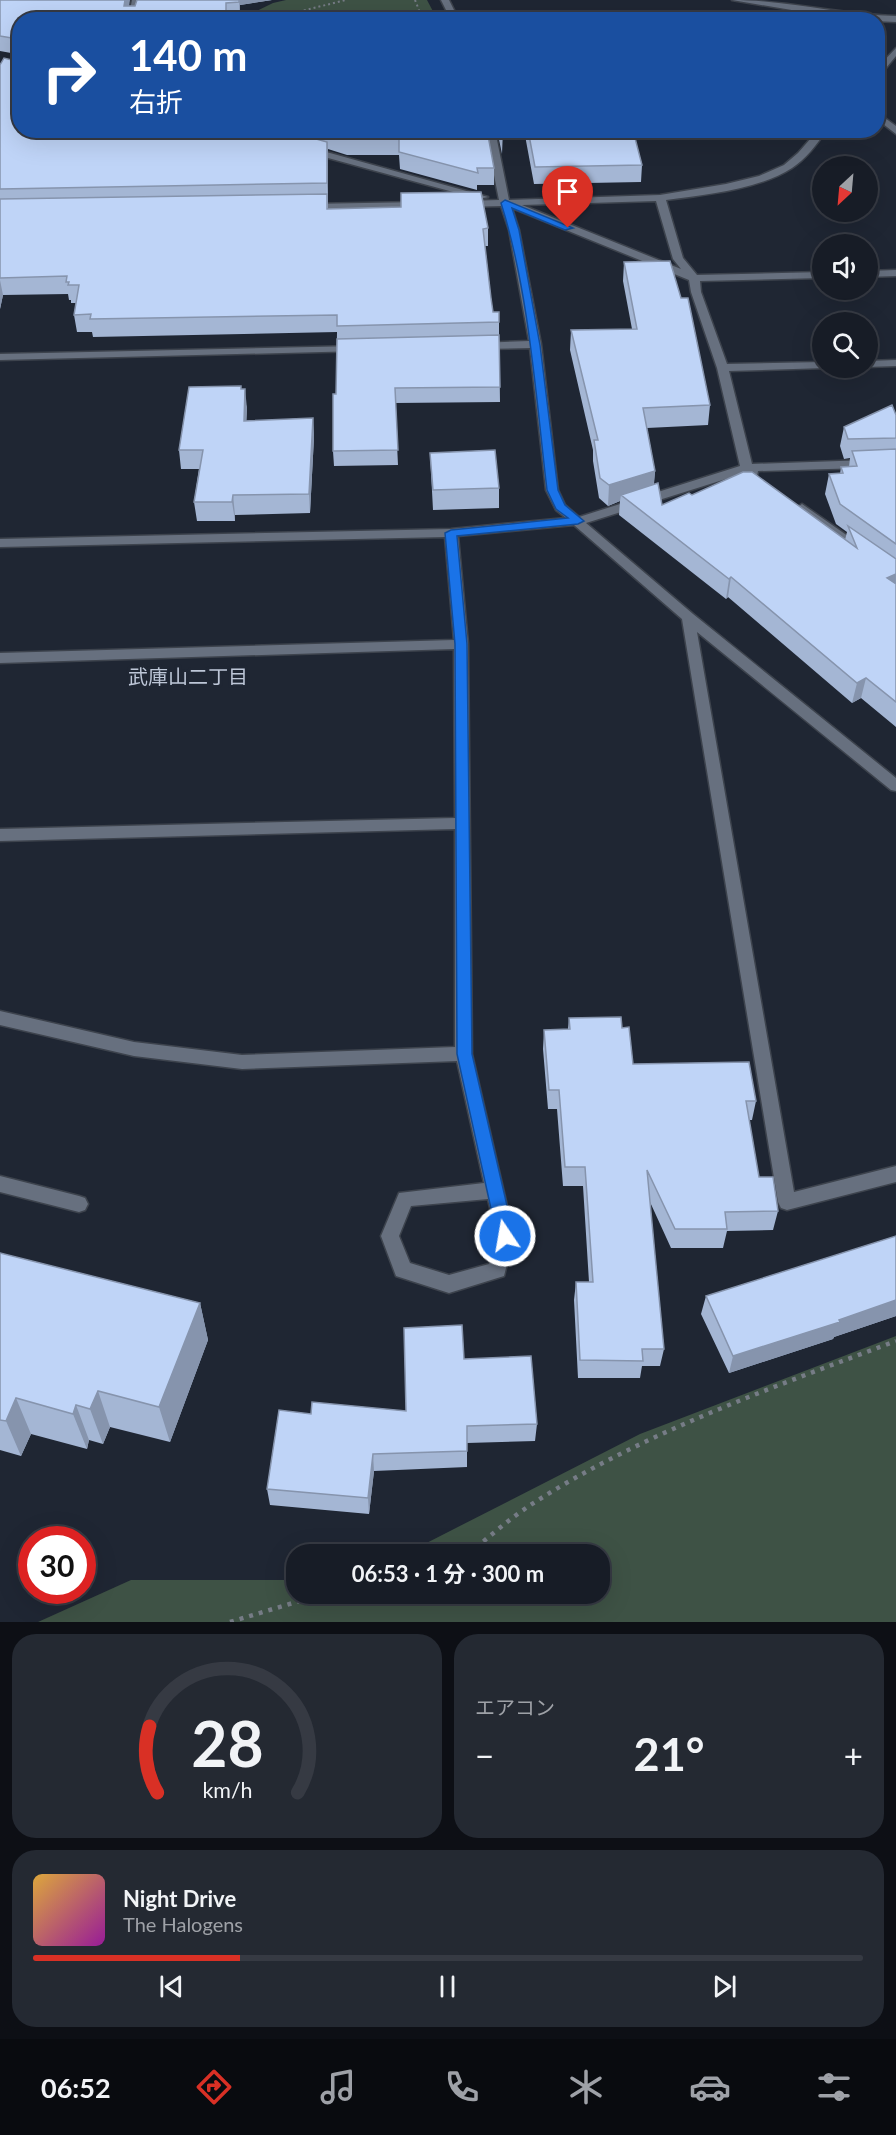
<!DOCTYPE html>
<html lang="ja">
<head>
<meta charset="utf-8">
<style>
  body { margin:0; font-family:Lato,"Noto Sans JP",sans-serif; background:#242932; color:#f1f3f6; height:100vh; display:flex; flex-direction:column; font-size:22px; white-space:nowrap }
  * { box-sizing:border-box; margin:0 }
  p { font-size:20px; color:#9ea1a7 }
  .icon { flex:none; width:33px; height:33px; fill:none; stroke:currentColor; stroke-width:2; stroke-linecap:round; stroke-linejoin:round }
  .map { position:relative; height:1622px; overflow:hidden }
  .drawer { display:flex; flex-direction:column; gap:12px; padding:12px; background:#0d0f15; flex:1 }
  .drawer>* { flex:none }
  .hud { position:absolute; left:12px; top:12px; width:873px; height:126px; border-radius:24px; box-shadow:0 6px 24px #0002,0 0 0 2px #363a43; background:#1a4fa0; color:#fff; overflow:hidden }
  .needle { width:39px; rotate:206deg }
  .controls { position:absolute; left:812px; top:156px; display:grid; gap:12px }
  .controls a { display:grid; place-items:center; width:66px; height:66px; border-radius:50%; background:#171c26; box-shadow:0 6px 24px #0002,0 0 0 2px #363a43; font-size:30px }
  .speed { position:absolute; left:18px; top:1526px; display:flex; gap:12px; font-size:30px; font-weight:700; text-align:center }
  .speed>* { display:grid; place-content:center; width:78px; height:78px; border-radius:50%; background:#171c26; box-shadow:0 6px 24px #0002,0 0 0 2px #363a43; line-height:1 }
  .speed .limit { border:9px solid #d22; background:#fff; color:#111 }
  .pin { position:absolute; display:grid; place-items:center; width:51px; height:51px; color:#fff; margin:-62px -26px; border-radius:50% 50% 50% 0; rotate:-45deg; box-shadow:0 0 6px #0007 }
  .pin .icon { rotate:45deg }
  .me { position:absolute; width:66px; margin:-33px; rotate:348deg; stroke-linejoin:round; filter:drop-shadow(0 0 4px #0008) }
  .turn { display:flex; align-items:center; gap:21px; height:126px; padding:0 18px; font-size:27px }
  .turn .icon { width:78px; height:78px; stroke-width:2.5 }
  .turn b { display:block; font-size:42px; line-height:51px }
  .big { font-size:45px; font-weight:700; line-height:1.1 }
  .drawer .card { flex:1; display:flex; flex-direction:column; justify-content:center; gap:9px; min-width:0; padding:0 21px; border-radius:24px; background:#242932 }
  .drawer .dial { align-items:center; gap:0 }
  .dial svg { height:156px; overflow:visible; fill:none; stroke:#363a43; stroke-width:7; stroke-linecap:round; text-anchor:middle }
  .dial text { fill:#f1f3f6; stroke:none }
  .song { display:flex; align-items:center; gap:18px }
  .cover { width:72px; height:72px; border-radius:9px; background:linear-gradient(135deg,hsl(40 70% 55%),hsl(300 70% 35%)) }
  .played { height:6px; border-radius:3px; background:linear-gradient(90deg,#d93025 25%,#363a43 25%) }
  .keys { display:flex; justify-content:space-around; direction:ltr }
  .heat { display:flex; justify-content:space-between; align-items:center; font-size:33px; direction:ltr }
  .drawer .tiles { flex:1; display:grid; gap:12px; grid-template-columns:1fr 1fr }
  .card:last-child { grid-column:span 2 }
  .trip { position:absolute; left:286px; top:1544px; width:324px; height:60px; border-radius:24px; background:#171c26; box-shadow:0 6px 24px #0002,0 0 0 2px #363a43; font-weight:700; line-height:60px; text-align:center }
  .tabs { display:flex; height:96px; justify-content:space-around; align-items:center; background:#090b0f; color:#9ea1a7 }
  .tabs .icon { width:42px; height:42px }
  .tabs .on { color:#d93025 }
  .tabs b { font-size:27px; color:#f1f3f6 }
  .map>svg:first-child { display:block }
</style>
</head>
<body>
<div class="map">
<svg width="896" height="1622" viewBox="0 0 896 1622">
  <rect width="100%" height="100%" fill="#1f2633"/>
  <path fill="#3e5245" d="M 286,0 L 427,0 L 437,19 L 240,19 L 273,3 Z
    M 896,1336 L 896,1622 L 38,1622 L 131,1580 L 297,1580 L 297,1593 L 600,1593 L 600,1554 L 405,1554 L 640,1434 Z"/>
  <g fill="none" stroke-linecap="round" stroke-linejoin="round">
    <g stroke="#3d434d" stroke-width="3">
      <path id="minor" d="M 132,0 L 140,0 L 136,20 L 128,20 Z
        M 441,0 L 449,0 L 459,20 L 451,20 Z
        M 732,0 C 787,0 841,15 896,16 L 896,22 L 851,20 Z
        M 896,48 L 896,56 L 881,74 L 878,75 L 878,67 Z
        M 878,113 L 896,126 L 896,134 L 878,120 Z
        M 485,130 L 495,130 L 509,200 L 660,195 L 726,184 L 759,176 L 784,165 L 798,153 L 818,130 L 827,130 C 817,144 806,159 792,168 C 760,189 704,195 666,200 L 683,258 L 697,275 L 822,272 L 822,278 L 700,281 L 701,292 L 727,364 L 822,362 L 822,368 L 826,368 L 729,371 L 752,464 L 896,459 L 896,467 L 758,471 L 757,476 L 753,477 L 745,473 L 586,523 L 693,614 L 896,778 L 896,791 L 891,790 L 697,632 L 794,1192 L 896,1166 L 896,1182 L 787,1210 L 781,1208 L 778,1202 L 682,619 L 574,525 L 458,536 L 468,644 L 472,1054 L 514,1236 L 504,1276 L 449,1293 L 396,1276 L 381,1236 L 399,1193 L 484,1183 L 457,1061 L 242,1069 L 134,1056 L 0,1025 L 0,1011 L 134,1042 L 242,1055 L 455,1047 L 455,829 L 0,841 L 0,829 L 455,818 L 454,649 L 0,663 L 0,653 L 454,640 L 445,537 L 0,547 L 0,539 L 451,529 L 566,518 L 556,510 L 546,490 L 530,348 L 480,349 L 474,346 L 480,343 L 529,341 L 509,230 L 501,206 L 465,207 L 460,204 L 465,201 L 499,200 ZM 656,201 L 673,259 L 681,269 L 522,205 ZM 512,208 L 689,280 L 691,292 L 717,368 L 740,466 L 579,517 L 565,505 L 558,490 L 541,344 L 519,230 ZM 488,1199 L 496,1236 L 489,1264 L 449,1275 L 410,1263 L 399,1236 L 411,1206 Z
        M 306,148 L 312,148 L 488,197 L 479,199 L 306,152 Z
        M 420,202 L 425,205 L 424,207 L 309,210 L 304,207 L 309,204 Z
        M 896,270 L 896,276 L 867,277 L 867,271 Z
        M 357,346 L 363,349 L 361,351 L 0,360 L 0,354 Z
        M 896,360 L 896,366 L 867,367 L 867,361 Z
        M 802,504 L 865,548 L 866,551 L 865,554 L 855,554 L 798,511 L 796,508 Z
        M 0,1176 L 79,1196 L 85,1198 L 88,1204 L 85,1210 L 79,1212 L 0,1192 Z"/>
    </g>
    <path stroke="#767c86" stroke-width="2" stroke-dasharray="2 3" stroke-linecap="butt" d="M 415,0 L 419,10
      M 265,20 L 346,0"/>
    <path stroke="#767c86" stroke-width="4.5" stroke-dasharray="4 6" stroke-linecap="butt" d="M 468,1554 C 488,1538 508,1520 529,1506 C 637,1435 776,1386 896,1341
      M 230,1622 L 326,1593"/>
    <use href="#minor" fill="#67707f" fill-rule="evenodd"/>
  </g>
  <path fill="#a4b6d4" d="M 0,0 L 135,6 L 137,0 L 272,0 L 240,5 L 240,18 L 20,20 L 20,130 L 487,130 L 494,168 L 494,185 L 477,185 L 477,190 L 400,169 L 399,155 L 347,155 L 328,149 L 328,209 L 488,228 L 488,246 L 485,246 L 491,298 L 493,312 L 499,312 L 499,335 L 500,402 L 395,403 L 398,465 L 334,466 L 333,451 L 336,394 L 337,332 L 93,337 L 92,332 L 77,332 L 74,315 L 76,303 L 71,303 L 71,300 L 69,300 L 68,294 L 3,295 L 0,309 L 0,65 L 13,60 L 11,53 L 0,51 Z
    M 497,130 L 503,130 L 502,154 Z
    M 524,130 L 633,130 L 642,165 L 641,182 L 534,184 Z
    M 624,262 L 710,405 L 708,425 L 647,428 L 655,471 L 654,484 L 662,505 L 692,495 L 845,540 L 847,532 L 836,524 L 825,494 L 829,474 L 840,474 L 841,467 L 849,467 L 850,458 L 844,459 L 840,446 L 844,427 L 896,415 L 896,727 L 861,698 L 852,703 L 728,597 L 726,599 L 619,515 L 620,501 L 608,506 L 599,498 L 593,461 L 593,450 L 570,350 L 571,330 L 632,329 L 623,281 Z
    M 241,389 L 247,408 L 246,421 L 313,418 L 314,437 L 310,513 L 235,515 L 235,521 L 197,521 L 194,502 L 199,469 L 181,469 L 179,450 Z
    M 430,453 L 499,488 L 499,508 L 433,510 Z
    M 569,1018 L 622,1028 L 633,1064 L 756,1101 L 752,1120 L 749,1120 L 759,1177 L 778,1211 L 773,1230 L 727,1231 L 723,1248 L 671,1248 L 650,1202 L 664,1349 L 660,1366 L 642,1366 L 640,1378 L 578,1378 L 574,1300 L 576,1282 L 589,1282 L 583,1186 L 563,1186 L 557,1109 L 548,1109 L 543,1049 L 544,1030 L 568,1029 Z
    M 896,1236 L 896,1316 L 834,1337 L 833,1339 L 729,1373 L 701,1314 L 706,1296 Z
    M 0,1253 L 200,1303 L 208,1340 L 170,1442 L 110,1427 L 103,1444 L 89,1440 L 87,1449 L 31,1434 L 21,1456 L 0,1450 Z
    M 464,1359 L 537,1424 L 535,1441 L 467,1443 L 467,1467 L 374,1471 L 369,1514 L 270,1505 L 267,1489 L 311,1414 L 406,1411 Z"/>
  <path fill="#8694ad" d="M 125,0 L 130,0 L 127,20 L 124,6 Z
    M 239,0 L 272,0 L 240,5 L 240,18 Z
    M 327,142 L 328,159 L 328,200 L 327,183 Z
    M 0,280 L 3,295 L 0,309 Z
    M 245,389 L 247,408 L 246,440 L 244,421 Z
    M 313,418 L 314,437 L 310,513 L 309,494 Z
    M 655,471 L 653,491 L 621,495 L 620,501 L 608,506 L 609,485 Z
    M 233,495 L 235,515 L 235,521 L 232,502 Z
    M 896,574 L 896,591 L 887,578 Z
    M 731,577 L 728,597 L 726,599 L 729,579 Z
    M 866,678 L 861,698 L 852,703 L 857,683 Z
    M 896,1300 L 896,1316 L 834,1337 L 833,1339 L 729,1373 L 733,1356 Z
    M 200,1303 L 208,1340 L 170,1442 L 159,1407 Z
    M 98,1391 L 110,1427 L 103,1444 L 90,1409 Z
    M 16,1398 L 31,1434 L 21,1456 L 6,1421 Z
    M 76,1405 L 89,1440 L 87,1449 L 73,1414 Z
    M 373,1454 L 374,1471 L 369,1514 L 368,1498 Z"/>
  <path fill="#bfd4f7" stroke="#8694ad" stroke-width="1.5" d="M 0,0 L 125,0 L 124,6 L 135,6 L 137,0 L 239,0 L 239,2 L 226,3 L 226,20 L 20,20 L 20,130 L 284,130 L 327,142 L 327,183 L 0,189 L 0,65 L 4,58 L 16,61 L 19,59 L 19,52 L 11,49 L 18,39 L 0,36 Z
    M 319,130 L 487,130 L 494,168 L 477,168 L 478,173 L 399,152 L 399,138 L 347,138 Z
    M 528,130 L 633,130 L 642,165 L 535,167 Z
    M 481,192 L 488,228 L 483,229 L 491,298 L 493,312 L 499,312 L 499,322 L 337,326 L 337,315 L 90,319 L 91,314 L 74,315 L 79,285 L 68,285 L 69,282 L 66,282 L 67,276 L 0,278 L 0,199 L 327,194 L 327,209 L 401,207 L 401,193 Z
    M 670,261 L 681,298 L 688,298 L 710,405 L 643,408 L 655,471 L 609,485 L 600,478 L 594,440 L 598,440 L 571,330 L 637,329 L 624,262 Z
    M 499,335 L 500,387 L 395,388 L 398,450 L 333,451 L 333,394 L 336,394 L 337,339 Z
    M 241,386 L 241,389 L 245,389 L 244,421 L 313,418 L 309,494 L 233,495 L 232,502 L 194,502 L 203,450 L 179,450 L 189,387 Z
    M 892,405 L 896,415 L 896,438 L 848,439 L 844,427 Z
    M 896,449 L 896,544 L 840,504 L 829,474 L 843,473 L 841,467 L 857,466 L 852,451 Z
    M 495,450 L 499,488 L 433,490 L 430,453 Z
    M 743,472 L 752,472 L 857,548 L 848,526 L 896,559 L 896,574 L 887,578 L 896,584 L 896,702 L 866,678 L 857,683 L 731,577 L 729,579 L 621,495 L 658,483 L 662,505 L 689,493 L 692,495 Z
    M 621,1017 L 622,1028 L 629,1027 L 633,1064 L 749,1062 L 756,1101 L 746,1101 L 759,1177 L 773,1177 L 778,1211 L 725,1212 L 727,1229 L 675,1229 L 647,1170 L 664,1349 L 642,1349 L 643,1361 L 580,1360 L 576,1282 L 593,1282 L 585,1167 L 565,1167 L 559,1090 L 549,1090 L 544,1030 L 570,1029 L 569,1018 Z
    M 896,1236 L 896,1300 L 839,1320 L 840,1322 L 733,1356 L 706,1296 Z
    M 0,1253 L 200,1303 L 159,1407 L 98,1391 L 90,1409 L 76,1405 L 73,1414 L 16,1398 L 6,1421 L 0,1420 Z
    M 462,1325 L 464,1359 L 531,1356 L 537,1424 L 467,1426 L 467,1451 L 373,1454 L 368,1498 L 267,1489 L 279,1410 L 311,1414 L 312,1402 L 406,1411 L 404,1328 Z"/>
  <path fill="#1a73e8" stroke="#114b97" stroke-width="1.5" d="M 505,200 L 573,228 L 565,230 L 512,208 L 519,230 L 540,345 L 558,490 L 565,505 L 584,521 L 578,524 L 457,536 L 467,644 L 472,1054 L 514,1236 L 511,1241 L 505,1243 L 499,1241 L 497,1236 L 457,1054 L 455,644 L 445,533 L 451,530 L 568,518 L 556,509 L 547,490 C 536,398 529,291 501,203 Z"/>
  <g text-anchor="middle" stroke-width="6" stroke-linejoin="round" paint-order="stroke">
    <g font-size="20" fill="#bdc6d7" stroke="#1f2633">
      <text x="188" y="684">武庫山二丁目</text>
    </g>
  </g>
</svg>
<div class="controls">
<a><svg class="needle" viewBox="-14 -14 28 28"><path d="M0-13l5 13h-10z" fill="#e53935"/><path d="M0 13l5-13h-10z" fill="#9ea1a7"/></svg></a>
<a><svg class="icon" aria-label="sound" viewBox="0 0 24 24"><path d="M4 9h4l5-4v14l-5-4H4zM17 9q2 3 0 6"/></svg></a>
<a><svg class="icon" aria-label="search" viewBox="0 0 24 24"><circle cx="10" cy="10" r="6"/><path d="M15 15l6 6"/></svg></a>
</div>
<div class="speed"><div class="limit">30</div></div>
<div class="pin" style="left:568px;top:228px;background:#d93025"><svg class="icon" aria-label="arrive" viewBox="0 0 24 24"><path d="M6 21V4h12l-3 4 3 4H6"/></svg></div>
<svg class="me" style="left:505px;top:1236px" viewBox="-20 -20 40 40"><circle r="17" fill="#1a73e8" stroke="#fff" stroke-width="3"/><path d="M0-11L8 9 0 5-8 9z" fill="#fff"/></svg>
<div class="trip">06:53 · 1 分 · 300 m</div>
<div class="hud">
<div class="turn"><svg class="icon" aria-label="right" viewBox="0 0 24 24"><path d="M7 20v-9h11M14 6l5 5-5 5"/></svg><div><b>140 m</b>右折</div></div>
</div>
</div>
<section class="drawer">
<div class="tiles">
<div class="card dial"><svg viewBox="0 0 100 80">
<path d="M14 69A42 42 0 1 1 86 69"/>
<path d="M14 69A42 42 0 0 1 10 35" stroke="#d93025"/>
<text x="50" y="56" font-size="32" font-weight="700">28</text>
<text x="50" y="72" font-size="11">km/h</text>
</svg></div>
<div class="card"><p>エアコン</p>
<div class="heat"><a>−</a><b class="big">21°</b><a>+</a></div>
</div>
<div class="card">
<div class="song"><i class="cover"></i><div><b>Night Drive</b><p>The Halogens</p></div></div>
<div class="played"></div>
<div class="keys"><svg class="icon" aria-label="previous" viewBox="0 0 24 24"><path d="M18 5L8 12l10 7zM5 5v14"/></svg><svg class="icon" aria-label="pause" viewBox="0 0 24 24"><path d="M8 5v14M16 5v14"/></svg><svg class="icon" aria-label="next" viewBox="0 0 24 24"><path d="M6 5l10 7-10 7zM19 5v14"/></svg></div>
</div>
</div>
</section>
<nav class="tabs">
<b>06:52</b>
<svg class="icon on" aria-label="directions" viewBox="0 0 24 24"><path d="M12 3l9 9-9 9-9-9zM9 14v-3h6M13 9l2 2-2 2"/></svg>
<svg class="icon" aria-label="music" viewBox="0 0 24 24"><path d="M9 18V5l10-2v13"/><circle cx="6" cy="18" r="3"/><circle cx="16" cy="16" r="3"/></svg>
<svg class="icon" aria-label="phone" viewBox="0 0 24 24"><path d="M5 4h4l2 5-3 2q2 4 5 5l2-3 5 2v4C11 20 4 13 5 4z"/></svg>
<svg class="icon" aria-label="climate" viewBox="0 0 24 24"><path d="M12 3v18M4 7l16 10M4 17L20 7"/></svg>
<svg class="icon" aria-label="car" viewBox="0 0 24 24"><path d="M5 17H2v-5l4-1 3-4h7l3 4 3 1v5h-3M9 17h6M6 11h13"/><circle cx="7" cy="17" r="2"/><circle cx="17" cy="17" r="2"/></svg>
<svg class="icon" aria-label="filters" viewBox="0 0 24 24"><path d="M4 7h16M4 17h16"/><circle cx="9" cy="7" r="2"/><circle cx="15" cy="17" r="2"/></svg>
</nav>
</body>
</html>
